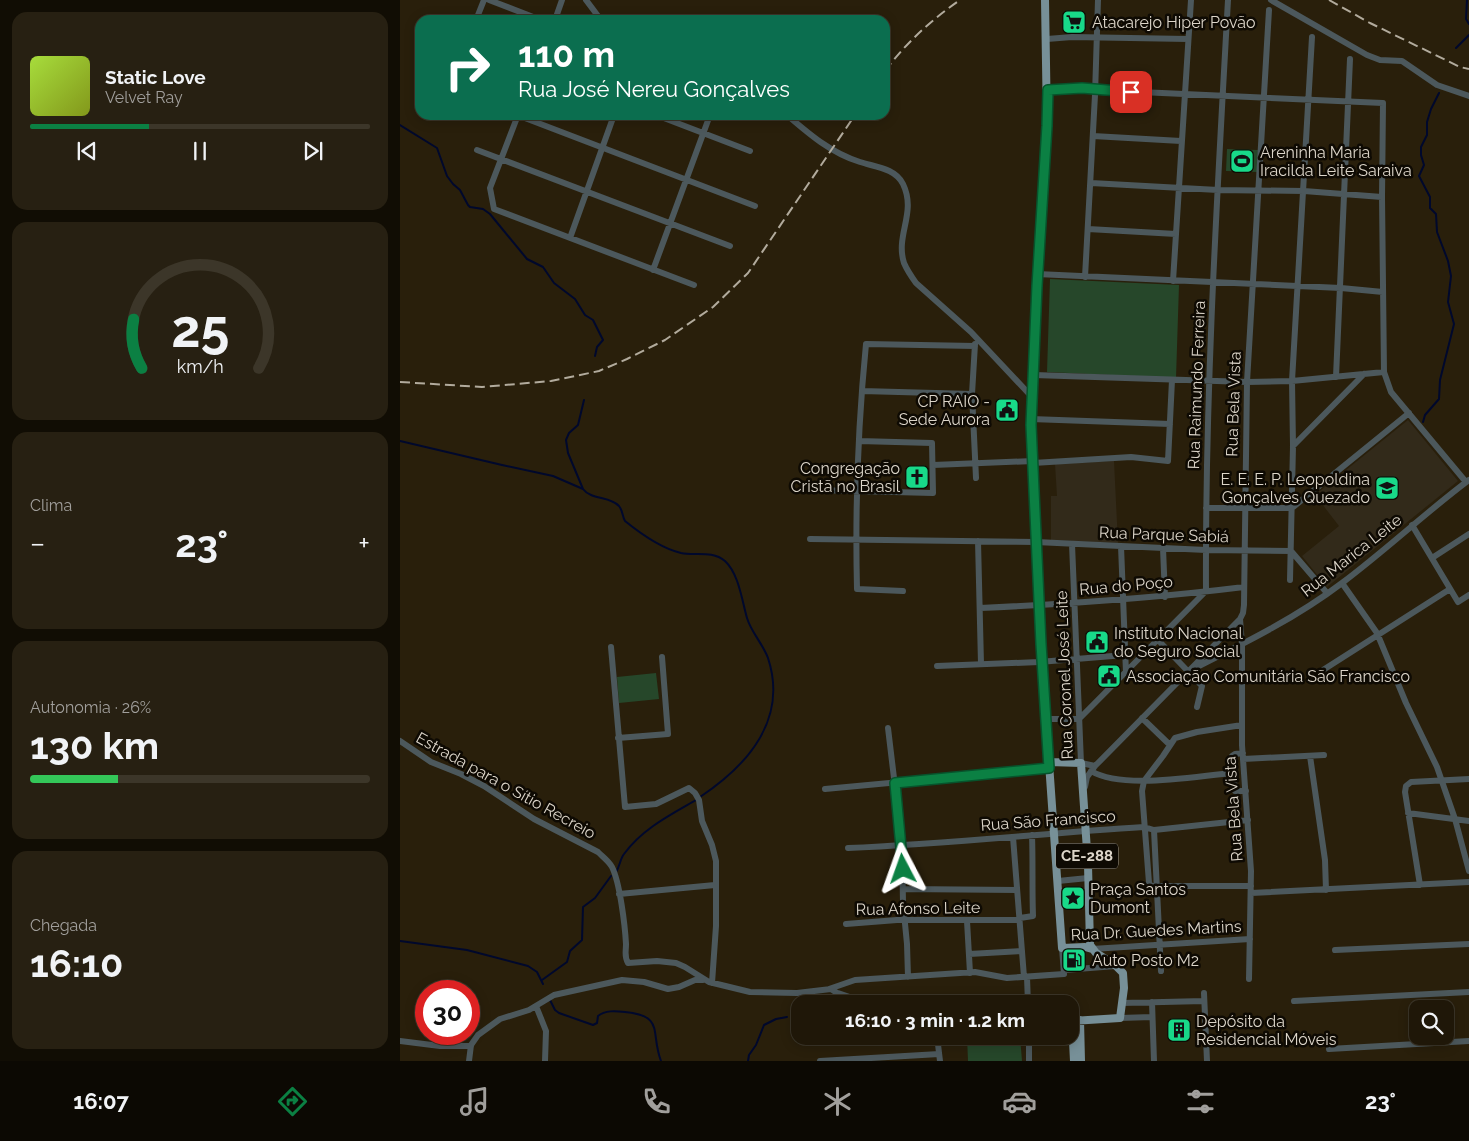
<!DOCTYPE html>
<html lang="pt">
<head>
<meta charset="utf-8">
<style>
  body { margin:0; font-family:Raleway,sans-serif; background:#272012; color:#f1f3f6; height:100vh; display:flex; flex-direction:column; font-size:19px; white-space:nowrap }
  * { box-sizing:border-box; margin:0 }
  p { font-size:16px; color:#a19f9c }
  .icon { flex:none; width:28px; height:28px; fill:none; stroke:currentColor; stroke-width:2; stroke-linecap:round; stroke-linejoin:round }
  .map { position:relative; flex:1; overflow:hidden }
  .sheet { display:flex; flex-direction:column; gap:12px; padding:12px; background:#110d04; width:400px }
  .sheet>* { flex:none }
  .top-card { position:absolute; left:15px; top:15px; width:475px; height:105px; border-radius:15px; box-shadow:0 2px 12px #0003,0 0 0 1px #3c3629; background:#0b6e4f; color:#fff; overflow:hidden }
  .tools { position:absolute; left:1009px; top:1000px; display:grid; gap:10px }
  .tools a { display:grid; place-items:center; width:45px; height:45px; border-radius:10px; background:#1f1708; box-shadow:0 2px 12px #0003,0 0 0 1px #3c3629; font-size:25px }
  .speed { position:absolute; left:15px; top:980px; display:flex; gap:10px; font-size:25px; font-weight:700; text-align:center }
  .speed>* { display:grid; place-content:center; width:65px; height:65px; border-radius:50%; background:#1f1708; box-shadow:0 2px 12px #0003,0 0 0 1px #3c3629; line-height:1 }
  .speed .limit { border:8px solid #d22; background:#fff; color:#111 }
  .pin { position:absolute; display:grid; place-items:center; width:42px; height:42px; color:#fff; margin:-21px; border-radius:10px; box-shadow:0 2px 8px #0006 }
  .me { position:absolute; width:55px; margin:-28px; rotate:356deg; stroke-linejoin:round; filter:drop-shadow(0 0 4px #0008) }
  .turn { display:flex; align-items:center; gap:18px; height:105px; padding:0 20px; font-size:22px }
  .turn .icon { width:65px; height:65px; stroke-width:2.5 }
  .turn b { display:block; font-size:35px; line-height:42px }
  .big { font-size:38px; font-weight:700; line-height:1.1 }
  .sheet .card { flex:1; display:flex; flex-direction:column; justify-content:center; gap:8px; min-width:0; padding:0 18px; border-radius:15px; background:#272012 }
  .sheet .dial { align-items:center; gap:0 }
  .dial svg { height:130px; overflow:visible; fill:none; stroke:#3c3629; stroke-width:7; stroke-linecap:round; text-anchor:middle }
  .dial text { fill:#f1f3f6; stroke:none }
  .song { display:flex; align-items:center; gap:15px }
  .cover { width:60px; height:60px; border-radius:8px; background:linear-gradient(135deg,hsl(80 70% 55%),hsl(70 70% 35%)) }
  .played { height:5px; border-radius:2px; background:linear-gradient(90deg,#0b8043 35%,#3c3629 35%) }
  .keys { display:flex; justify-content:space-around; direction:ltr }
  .heat { display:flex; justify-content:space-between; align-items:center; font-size:28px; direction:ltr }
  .charge { height:8px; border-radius:4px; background:linear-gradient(90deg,#34c759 26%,#3c3629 0) }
  .trip { position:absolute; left:391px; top:995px; width:288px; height:50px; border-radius:15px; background:#1f1708; box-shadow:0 2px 12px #0003,0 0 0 1px #3c3629; font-weight:700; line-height:50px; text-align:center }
  .menu { display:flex; height:80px; justify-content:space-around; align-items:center; background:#0c0903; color:#a19f9c }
  .menu .icon { width:35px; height:35px }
  .menu .selected { color:#0b8043 }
  .menu b { font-size:22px; color:#f1f3f6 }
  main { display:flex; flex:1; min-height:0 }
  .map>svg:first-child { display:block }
</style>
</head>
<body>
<main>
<section class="sheet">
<div class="card">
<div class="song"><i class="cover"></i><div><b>Static Love</b><p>Velvet Ray</p></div></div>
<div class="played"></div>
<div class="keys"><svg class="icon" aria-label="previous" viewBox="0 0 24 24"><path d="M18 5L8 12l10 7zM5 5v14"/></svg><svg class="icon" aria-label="pause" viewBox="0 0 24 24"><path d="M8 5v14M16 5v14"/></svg><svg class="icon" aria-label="next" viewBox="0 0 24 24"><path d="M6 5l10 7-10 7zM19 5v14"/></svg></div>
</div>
<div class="card dial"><svg viewBox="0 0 100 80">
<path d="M14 69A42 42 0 1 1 86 69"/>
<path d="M14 69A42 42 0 0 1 9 39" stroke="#0b8043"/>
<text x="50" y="56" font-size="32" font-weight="700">25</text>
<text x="50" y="72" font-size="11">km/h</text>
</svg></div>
<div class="card"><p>Clima</p>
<div class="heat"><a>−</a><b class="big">23°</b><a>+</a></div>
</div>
<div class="card"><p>Autonomia · 26%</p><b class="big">130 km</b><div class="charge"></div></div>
<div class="card"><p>Chegada</p><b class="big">16:10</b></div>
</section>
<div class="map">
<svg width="1069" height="1061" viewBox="0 0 1069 1061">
  <rect width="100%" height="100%" fill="#291f0b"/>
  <path fill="#322a1a" d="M 1008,420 L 1058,481 L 927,587 L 902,556 L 939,526 L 915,495 Z
    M 714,461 L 718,543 L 651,540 L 651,496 L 657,496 L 655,464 Z"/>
  <path fill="#26472a" d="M 827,149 L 858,150 L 857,172 L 826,171 Z
    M 650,279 L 779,285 L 776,378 L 647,372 Z
    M 256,673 L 259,699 L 219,703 L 217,677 Z
    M 567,1036 L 620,1036 L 622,1061 L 568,1061 Z"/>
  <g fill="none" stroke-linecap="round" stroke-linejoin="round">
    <path stroke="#00082c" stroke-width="2" d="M 1067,0 L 1066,19 L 1069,24
      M 1056,48 L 1069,35
      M 0,125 L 37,148 L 47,176 L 53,184 L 60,190 L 68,205 L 70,207 L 83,209 L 90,214 L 127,259 L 143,267 L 154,283 L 175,299 L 185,315 L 193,320 L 203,340 L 197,347 L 195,356
      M 1023,422 L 1025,415 L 1039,399 L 1040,380 L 1054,324 L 1048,302 L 1051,276 L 1048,261 L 1037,232 L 1036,214 L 1030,208 L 1030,197 L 1019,176 L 1024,165 L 1021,155 L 1021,147 L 1027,135 L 1027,122 L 1031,109 L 1039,93
      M 0,441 L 102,465 L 153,476 L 183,489 C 191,500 210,496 219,506 C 223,511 222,516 225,521 C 241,534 260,548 281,553 C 295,556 312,550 325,561 C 339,574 342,601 347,618 C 351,632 363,644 368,658 C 388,719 348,765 300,797
      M 183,489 L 168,453 L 166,440 L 169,433 L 178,425 L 184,400
      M 216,872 C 220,866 220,859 224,854 C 242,829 270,815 296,800
      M 0,941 L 67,950 L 128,966 L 137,972 L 143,984
      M 142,980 L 167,962 L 170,951 L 182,940 L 183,907 L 195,898 L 211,876
      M 150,1000 L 155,1010 L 159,1013 L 193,1025 L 197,1023 L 198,1016 C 205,1010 216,1011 225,1012 C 265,1016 250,1032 261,1061
      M 348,1061 L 349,1055 L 356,1045 L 364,1025 L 376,1019 L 387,1017"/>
    <path stroke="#4c585c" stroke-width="6" d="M 89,0 L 141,20
      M 186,0 L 201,20
      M 871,0 L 967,55 L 980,60 L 1002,61 L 1037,85 L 1069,96
      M 76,20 L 84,0
      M 155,20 L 162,0
      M 647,39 L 672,37 L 788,39
      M 648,90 L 682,88 L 696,90 L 983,103 L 982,197 L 984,372 L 991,392 L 1066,482
      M 117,115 L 355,206
      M 118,115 L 90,188 L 94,209 L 294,285
      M 256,115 L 350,151
      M 387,115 C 409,134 431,153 460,162 C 475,167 495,168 503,184 C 517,213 495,235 504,263 C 507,270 511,276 516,283 L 571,332 L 632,397
      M 693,136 L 781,141
      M 77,150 L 330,246
      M 691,183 L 818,190 L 904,191 L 982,197
      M 688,229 L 776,234
      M 170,238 L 214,115
      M 253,270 L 310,115
      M 637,274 L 941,288 L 983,292
      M 685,277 L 695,95 L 698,0
      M 773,281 L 791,0
      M 575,344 L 572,394 L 576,478
      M 634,375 L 847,382 L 892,381 L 984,372
      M 936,377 L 950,59
      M 462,391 L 572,394
      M 631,419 L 770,424
      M 893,446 L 964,374
      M 633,463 L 731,457 L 768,461 L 772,380
      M 533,465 L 633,461
      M 414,490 L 533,493 L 532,443 L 459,441
      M 806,508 L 892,508 L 1009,413
      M 1012,525 L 1058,602 L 1069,595
      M 410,539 L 636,542 L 806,550 L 891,551
      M 578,541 L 581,664
      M 672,544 L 681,763 L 695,766
      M 721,546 L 726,673
      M 763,548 L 765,597
      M 891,551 L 927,593
      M 1032,558 L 1069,534
      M 890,580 L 893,446 L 892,381 L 912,37
      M 942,583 L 977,633 L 1006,703 L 1037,767 L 1055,819 L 1069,871
      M 503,591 L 457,589 C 455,507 458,425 466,344 L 575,346
      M 580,608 C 668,604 756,598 844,587
      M 758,640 L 802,686 L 797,707
      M 211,647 L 225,807 L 256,804 L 289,788 L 295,793 L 299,800 L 302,821 L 312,845 L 316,861 L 316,926 L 312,983
      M 537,666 L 639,662 L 725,655
      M 791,670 C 843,644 896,618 942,583 C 986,550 1025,513 1069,480
      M 923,670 L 1050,589
      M 742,718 L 770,745
      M 646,719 L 679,719 L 806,591 C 805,394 817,197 828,0
      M 842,725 L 797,732 L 775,738 L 763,756 L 744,781 L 742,791 L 749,883 L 751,886 L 851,886
      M 488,728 L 502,845 L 503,903 L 507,944 L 508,977
      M 218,738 L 268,734 L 262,657
      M 0,741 L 31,762 L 61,774 L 84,786 L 134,819 L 198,852 C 203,857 209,861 212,867 C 220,883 225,926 226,944 C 226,952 224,957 228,963 L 257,961 L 276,963 L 285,967 L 309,982 L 350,992 L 397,993 L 431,989 L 440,995 L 442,1004
      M 843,753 L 835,754 L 832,756 L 835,791 L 846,791
      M 910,756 L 925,860 L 926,890
      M 843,759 L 924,755
      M 691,771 C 723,790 795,776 833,773
      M 685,787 L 687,777 L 695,766 L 840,619
      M 425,789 L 649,768
      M 1008,813 L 1069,821
      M 754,830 L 761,971
      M 613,837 L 624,977
      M 448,848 C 547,844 645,833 744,827 L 754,830 L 848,820
      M 658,881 L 688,878
      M 1020,885 L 1005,792 L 1006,786 L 1011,782 L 1069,779
      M 503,889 L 617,890
      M 851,893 L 1069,882
      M 219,894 L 315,885
      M 620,918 L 633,916 C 632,889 633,862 632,835
      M 567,921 L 570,973
      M 446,924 L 497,920 L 620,920
      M 692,949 L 850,939
      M 935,950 L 1069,944
      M 569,954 L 622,951
      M 664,970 L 716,966
      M 627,977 L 628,1004
      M 849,979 L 851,871 L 842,745 L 842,645 L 840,619 L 843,613 L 844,605 L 847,382 L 869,10
      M 429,989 L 455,980 L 575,972 L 607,978 L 664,974 L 662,948
      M 438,993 L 470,1004
      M 804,993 L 807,1061
      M 894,1001 L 1069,992
      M 752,1002 L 754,1061
      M 722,1003 L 804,1001
      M 509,1004 L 576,998 L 628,998
      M 136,1006 L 146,1031 L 145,1061
      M 720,1018 L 752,1017
      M 537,1036 L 540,1061
      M 629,1036 L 629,1061
      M 0,1041 L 40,1046 L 71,1046
      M 929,1049 L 1069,1041
      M 69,1061 L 71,1045 L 78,1035 L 100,1019 L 129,1010 L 154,995 L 222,980 L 244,982 L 268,989 L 279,987 L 295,980 L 303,980
      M 420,1061 L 539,1054"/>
    <path stroke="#779098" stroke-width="8" d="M 645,0 L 647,126 L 637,286 L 631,425 L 644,692 L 662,948 L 685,947 L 692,949
      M 649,762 L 681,763 L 688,865 L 690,945 L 696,953 L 715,965 L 723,973 L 724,988 L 720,1018 L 672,1021 L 674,1061
      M 680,1020 L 681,1061"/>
    <path stroke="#b2ab9d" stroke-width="2" stroke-dasharray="10 5" stroke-linecap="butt" d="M 929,0 L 970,23 L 1060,67 L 1069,69
      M 485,71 C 506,43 531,20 560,0
      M 0,382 L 82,387 L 151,381 L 199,371 L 227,359 L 265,340 L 313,307 L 348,273 L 455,115"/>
  </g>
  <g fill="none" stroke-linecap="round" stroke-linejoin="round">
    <g stroke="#07532c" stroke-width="12">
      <path id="route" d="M 503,869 L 495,783 L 649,768 L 641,644 L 631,425 L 637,286 L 647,126 L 648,90 L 682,88 L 731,92"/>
    </g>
    <use href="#route" stroke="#0b8043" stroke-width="9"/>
  </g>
  <defs>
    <g id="supermarket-square" transform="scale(1.25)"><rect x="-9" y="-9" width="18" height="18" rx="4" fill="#18d989" stroke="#0e0a03"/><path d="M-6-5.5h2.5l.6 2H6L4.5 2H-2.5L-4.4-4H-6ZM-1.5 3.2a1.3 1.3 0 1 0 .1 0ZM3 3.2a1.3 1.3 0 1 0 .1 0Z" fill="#111"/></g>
    <g id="stadium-square" transform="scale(1.25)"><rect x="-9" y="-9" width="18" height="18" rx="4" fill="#18d989" stroke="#0e0a03"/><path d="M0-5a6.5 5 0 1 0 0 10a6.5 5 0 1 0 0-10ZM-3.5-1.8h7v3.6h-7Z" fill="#111"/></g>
    <g id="civic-square" transform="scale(1.25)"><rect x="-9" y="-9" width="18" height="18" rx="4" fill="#18d989" stroke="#0e0a03"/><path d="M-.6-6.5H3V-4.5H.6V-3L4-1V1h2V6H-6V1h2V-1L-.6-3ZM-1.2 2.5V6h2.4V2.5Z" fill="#111"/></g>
    <g id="church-square" transform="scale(1.25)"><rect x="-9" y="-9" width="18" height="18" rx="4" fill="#18d989" stroke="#0e0a03"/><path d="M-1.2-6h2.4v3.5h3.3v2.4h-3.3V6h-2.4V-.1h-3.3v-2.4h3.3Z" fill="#111"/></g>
    <g id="university-square" transform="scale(1.25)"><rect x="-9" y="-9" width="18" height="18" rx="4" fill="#18d989" stroke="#0e0a03"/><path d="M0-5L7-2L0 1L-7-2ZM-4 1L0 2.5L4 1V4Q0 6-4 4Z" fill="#111"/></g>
    <g id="sight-square" transform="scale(1.25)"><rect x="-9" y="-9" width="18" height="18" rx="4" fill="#18d989" stroke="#0e0a03"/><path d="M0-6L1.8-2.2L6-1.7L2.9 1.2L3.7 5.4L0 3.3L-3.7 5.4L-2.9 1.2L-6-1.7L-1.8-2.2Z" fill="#111"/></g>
    <g id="fuel-square" transform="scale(1.25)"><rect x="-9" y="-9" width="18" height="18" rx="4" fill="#18d989" stroke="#0e0a03"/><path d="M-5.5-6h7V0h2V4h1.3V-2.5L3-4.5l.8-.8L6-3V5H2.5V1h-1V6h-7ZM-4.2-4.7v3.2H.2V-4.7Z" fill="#111"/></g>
    <g id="building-square" transform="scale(1.25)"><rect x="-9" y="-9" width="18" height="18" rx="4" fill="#18d989" stroke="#0e0a03"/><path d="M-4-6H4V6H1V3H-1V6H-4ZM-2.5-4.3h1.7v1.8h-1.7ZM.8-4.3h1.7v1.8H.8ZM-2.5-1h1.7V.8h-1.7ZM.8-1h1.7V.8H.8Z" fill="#111"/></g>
  </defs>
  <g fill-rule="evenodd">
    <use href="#supermarket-square" x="674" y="22"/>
    <use href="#stadium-square" x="842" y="161"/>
    <use href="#civic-square" x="607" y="410"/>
    <use href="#church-square" x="517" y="477"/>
    <use href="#university-square" x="987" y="488"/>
    <use href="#civic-square" x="697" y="642"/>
    <use href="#civic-square" x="709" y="676"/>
    <use href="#sight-square" x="673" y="898"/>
    <use href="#fuel-square" x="674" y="960"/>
    <use href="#building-square" x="779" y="1030"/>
  </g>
  <g text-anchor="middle" stroke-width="5" stroke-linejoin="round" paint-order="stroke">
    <rect fill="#0e0a03" stroke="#9e988e" stroke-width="1" x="656" y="843.5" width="62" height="25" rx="4"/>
    <g font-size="15" font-weight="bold" fill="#dcd5c9">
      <text x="687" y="861">CE-288</text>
    </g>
    <g font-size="16" fill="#dcd5c9" stroke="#0e0a03" text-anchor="start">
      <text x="692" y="28">Atacarejo Hiper Povão</text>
      <text x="860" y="158">Areninha Maria<tspan x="860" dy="18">Iracilda Leite Saraiva</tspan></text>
      <text x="590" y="407" text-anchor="end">CP RAIO -<tspan x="590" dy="18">Sede Aurora</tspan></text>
      <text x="500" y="474" text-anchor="end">Congregação<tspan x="500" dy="18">Cristã no Brasil</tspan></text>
      <text x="970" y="485" text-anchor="end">E. E. E. P. Leopoldina<tspan x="970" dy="18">Gonçalves Quezado</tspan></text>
      <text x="714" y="639">Instituto Nacional<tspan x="714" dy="18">do Seguro Social</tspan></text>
      <text x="726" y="682">Associação Comunitária São Francisco</text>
      <text x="690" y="895">Praça Santos<tspan x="690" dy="18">Dumont</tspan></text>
      <text x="692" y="966">Auto Posto M2</text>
      <text x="796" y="1027">Depósito da<tspan x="796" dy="18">Residencial Móveis</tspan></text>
    </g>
    <g font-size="16" fill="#dcd5c9" stroke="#0e0a03">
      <text transform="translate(796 385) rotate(-88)" y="6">Rua Raimundo Ferreira</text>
      <text transform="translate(833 404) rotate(-88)" y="6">Rua Bela Vista</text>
      <text transform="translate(764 534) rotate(2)" y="6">Rua Parque Sabiá</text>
      <text transform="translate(951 555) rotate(-38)" y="6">Rua Marica Leite</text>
      <text transform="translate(726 585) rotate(-5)" y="6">Rua do Poço</text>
      <text transform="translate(664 675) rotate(-92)" y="6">Rua Coronel José Leite</text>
      <text transform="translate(106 785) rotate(29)" y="6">Estrada para o Sítio Recreio</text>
      <text transform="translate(833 809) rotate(-94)" y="6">Rua Bela Vista</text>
      <text transform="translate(648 820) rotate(-4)" y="6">Rua São Francisco</text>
      <text transform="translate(518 908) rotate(-1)" y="6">Rua Afonso Leite</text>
      <text transform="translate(756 930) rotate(-3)" y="6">Rua Dr. Guedes Martins</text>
    </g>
  </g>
</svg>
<div class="tools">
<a><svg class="icon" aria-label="search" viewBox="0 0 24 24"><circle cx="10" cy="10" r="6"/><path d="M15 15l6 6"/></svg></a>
</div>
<div class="speed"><div class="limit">30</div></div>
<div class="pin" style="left:731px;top:92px;background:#d93025"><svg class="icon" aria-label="arrive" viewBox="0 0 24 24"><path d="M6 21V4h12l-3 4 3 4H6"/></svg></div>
<svg class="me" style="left:503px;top:869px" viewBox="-20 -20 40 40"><path d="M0-17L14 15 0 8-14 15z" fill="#0b8043" stroke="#fff" stroke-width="4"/></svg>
<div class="trip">16:10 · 3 min · 1.2 km</div>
<div class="top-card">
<div class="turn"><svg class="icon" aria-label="right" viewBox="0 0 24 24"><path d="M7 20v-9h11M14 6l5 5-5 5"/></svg><div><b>110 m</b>Rua José Nereu Gonçalves</div></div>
</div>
</div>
</main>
<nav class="menu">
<b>16:07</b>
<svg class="icon selected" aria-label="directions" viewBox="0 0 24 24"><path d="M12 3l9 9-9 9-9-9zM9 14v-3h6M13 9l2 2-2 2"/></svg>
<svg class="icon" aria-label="music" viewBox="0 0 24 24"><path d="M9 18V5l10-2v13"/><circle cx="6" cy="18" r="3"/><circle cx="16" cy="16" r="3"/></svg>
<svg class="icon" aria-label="phone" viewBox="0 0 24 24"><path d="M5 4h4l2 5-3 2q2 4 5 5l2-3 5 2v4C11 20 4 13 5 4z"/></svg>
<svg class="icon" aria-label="climate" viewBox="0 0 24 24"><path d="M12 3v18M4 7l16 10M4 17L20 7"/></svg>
<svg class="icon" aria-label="car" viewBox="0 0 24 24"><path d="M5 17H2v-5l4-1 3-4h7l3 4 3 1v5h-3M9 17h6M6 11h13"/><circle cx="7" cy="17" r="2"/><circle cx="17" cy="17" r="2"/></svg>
<svg class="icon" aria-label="filters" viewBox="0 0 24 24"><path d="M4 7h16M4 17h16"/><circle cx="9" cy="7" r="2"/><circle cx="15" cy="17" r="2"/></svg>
<b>23°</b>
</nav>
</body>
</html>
